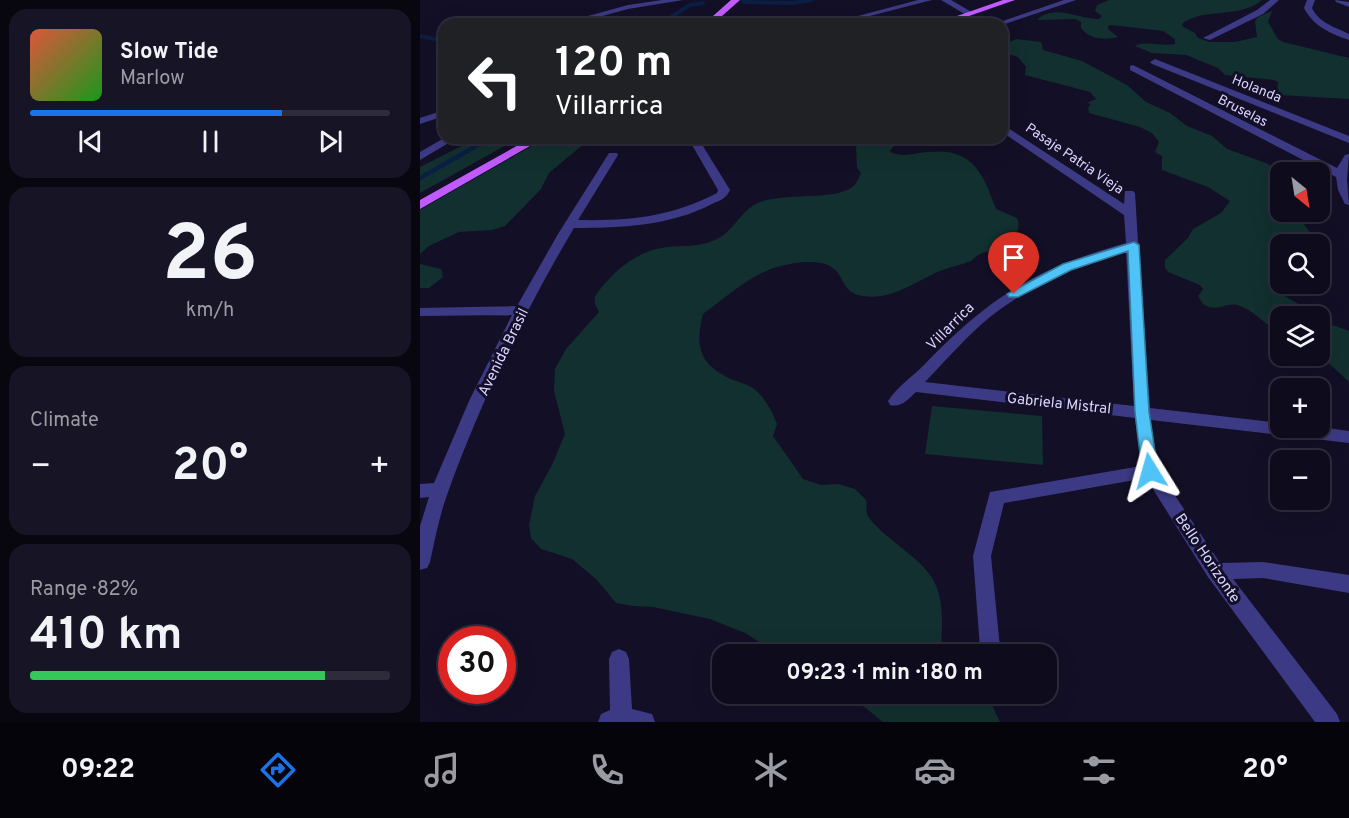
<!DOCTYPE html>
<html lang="en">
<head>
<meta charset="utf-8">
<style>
  body { margin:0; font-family:Overpass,sans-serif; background:#171425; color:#f1f3f6; height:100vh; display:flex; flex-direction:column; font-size:22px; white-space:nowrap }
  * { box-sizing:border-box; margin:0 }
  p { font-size:20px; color:#9b9ba3 }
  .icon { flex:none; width:33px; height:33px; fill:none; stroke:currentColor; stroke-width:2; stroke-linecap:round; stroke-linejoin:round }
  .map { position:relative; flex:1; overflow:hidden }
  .side { display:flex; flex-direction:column; gap:9px; padding:9px; background:#08060f; width:420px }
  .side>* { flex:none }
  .top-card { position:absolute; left:18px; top:18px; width:570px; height:126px; border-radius:18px; box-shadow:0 6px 24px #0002,0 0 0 2px #2e2b3b; background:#202124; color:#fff; overflow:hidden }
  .needle { width:39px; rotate:150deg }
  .controls { position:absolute; left:850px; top:162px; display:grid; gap:12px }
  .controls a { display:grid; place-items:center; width:60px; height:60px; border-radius:12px; background:#0e0b1c; box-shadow:0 6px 24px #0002,0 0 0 2px #2e2b3b; font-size:30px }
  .speed { position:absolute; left:18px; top:626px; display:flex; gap:12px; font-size:30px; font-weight:700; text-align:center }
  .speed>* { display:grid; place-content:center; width:78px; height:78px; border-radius:50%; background:#0e0b1c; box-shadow:0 6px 24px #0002,0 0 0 2px #2e2b3b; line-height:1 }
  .speed .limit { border:9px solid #d22; background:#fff; color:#111 }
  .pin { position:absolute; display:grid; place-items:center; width:51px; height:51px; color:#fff; margin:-62px -26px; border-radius:50% 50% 50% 0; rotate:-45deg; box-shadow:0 0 6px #0007 }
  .pin .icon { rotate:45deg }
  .me { position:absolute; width:66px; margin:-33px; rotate:352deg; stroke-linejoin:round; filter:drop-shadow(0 0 4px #0008) }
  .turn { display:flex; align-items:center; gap:21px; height:126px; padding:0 18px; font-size:27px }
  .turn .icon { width:78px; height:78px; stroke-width:2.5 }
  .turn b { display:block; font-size:42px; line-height:51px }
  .big { font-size:45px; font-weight:700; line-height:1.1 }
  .side .widget { flex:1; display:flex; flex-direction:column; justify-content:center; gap:9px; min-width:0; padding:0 21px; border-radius:18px; background:#171425 }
  .side .dial { align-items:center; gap:0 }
  .dial b { font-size:78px; line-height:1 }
  .song { display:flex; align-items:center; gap:18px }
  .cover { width:72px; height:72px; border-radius:9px; background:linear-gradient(135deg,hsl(10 70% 55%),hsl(120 70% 35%)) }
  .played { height:6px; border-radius:3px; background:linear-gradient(90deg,#1a73e8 70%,#2e2b3b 70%) }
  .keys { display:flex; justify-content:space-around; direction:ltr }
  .heat { display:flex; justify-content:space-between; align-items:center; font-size:33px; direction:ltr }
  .charge { height:9px; border-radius:4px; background:linear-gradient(90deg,#34c759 82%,#2e2b3b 0) }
  .trip { position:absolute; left:292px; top:644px; width:345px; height:60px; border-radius:18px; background:#0e0b1c; box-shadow:0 6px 24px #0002,0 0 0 2px #2e2b3b; font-weight:700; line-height:60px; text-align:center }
  .dock { display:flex; height:96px; justify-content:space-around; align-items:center; background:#06040b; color:#9b9ba3 }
  .dock .icon { width:42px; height:42px }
  .dock .active { color:#1a73e8 }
  .dock b { font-size:27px; color:#f1f3f6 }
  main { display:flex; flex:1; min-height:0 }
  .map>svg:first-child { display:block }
</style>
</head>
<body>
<main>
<section class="side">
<div class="widget">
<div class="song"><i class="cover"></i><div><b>Slow Tide</b><p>Marlow</p></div></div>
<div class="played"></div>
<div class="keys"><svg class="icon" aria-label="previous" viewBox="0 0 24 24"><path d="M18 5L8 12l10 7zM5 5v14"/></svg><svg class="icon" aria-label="pause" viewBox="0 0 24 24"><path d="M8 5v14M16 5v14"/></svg><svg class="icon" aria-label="next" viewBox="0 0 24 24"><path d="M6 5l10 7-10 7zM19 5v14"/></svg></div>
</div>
<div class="widget dial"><b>26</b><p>km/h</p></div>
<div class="widget"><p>Climate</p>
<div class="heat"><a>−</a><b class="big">20°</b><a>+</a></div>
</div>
<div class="widget"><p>Range · 82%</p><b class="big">410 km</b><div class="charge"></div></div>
</section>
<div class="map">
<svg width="929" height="722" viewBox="0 0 929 722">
  <rect width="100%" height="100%" fill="#130f26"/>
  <path fill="#12302f" d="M 689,0 L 842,0 C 820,19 787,7 763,23 L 762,26 L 775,33 L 778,38 L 789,42 L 815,42 L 837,37 L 835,21 L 838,17 L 852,11 L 848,22 L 858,39 L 863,42 L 929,58 L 929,99 L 860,95 L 857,90 L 858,82 L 854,80 L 805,75 L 798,68 L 766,55 L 732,53 L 715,46 C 725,40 742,47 755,44 L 755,39 L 743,31 L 691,25 L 688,26 L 688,29 L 698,37 C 685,40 670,40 661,28 L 661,22 L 656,19 L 617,20 C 633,3 659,19 679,19 L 682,16 L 675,11 L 677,5 Z
    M 596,39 L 621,42 L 623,50 L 662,61 L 707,85 L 726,102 L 750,113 L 767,126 L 792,136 L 807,149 L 846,163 L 862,172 L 861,212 L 878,212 C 880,223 892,230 895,244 L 861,244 L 861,267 L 850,263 C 839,292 882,303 900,316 L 861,316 L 861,333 C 846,326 836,312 820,306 C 807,300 798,314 783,304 L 778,296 L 783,289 L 780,285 L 748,272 L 745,268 L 745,260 L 768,238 L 773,229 L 801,213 L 810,201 L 788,187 L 742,170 L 742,156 L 735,152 L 739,142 L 732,133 L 720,127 L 669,113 L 668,108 L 671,104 L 667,103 L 676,99 L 670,92 L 605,75 L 606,67 L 598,57 L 582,52 L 582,46 Z
    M 57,138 L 99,138 L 0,193 L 0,167 Z
    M 126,138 L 171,138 L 129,173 L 121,189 L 85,226 L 72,230 L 39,232 L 9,246 L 0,254 L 0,210 Z
    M 444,138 L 502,138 C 490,143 476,138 470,152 C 485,158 493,153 507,152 C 553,147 563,173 576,209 L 597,218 C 601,227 596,239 588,246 C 581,252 570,250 562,253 C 557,255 555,258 551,261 C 541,265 530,267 520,271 C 496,281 471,301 443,296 C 427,294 425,284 418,273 C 407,257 377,262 361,266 C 333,272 307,297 283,314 C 276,342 277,361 305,376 C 313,381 323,382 331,387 C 344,395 352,411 357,424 L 353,436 L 383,479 L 401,485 L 418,484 L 435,489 L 446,500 C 447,504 446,510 447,514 C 453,529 495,555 507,571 C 526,593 522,624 521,651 L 523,654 L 358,654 L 325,633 L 290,619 L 233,607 L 214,606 L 196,603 L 176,579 L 152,559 L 121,549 L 111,538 L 109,525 L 115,496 L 132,465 L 145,434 L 134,391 L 135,369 L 146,349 L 179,312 L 175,304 L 175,296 C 191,274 213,253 241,248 C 259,245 278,248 295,240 C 314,232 321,209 340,202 C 365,193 413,200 431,188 C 436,185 438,179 441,173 L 437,168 L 436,147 Z
    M 0,264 L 21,269 L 23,277 L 9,288 L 0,288 Z
    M 900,317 L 907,323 L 929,331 L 929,382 L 900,355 Z
    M 512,406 L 622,416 L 623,465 L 505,454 Z
    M 427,693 L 566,693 L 580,722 L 463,722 Z"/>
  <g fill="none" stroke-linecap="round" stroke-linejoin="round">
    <path stroke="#0a1f44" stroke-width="4" d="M 323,2 L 373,3 L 391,0
      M 240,24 L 270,5 L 283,3
      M 0,36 L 24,41"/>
    <path stroke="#0a1f44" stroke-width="4.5" d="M 0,178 L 70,138"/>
    <path fill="#3d3a85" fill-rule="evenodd" d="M 242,0 L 263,0 L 208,9 L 153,24 L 139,24 L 208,5 Z
      M 498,0 L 512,0 L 442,18 L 438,16 Z
      M 521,0 L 531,0 L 555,14 L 548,16 Z
      M 644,0 L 656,0 L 582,25 L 574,24 Z
      M 850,0 L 859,0 L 843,14 L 790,40 L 783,38 L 837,10 Z
      M 887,0 L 895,0 L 892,8 C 899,23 915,27 929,34 L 929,40 C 911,34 893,26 884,8 Z
      M 915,0 L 929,2 L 929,7 L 916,2 Z
      M 735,59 L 929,136 L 929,143 L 732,64 L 730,62 Z
      M 713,65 L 917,168 L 925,155 L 929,154 L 927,179 L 929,205 L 925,204 L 918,190 L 916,177 L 710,70 L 710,66 Z
      M 24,110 L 24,116 L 0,124 L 0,118 Z
      M 582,124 L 704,204 L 705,191 L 713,191 L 715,193 L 718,242 L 720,245 L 719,248 L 730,408 L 861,423 L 861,428 L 900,427 L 929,431 L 929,443 L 731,420 L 738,470 L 800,563 L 843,562 L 929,575 L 929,593 L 843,578 L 813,579 L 917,714 L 920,722 L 895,722 L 788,577 L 726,478 L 584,503 L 571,556 L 580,648 L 578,654 L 562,654 L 560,648 L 553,556 L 570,492 L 721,466 L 715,418 L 496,392 C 488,399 482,408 470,405 L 468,401 C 476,388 493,376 504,365 C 570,297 614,269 706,243 L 704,215 L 582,132 ZM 706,251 L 714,406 L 505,382 C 526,360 547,336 570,317 C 610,285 657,265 706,251 Z
      M 24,138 L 37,138 L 0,160 L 0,152 Z
      M 268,138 L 278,138 L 310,190 C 306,199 300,200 292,204 C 249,226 202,228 154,228 C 104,312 60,403 27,495 C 19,517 15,540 10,562 L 7,568 L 0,570 L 0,526 L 9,497 L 0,498 L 0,484 L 14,483 L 49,401 L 92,315 L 0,316 L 0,308 L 97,306 L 138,234 L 189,153 L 197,153 L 198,155 L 158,220 C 211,221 250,217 297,193 L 298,190 Z
      M 199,649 L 206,652 L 209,659 L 212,709 L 232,714 L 235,722 L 178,722 L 181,714 L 190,710 L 189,659 L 192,652 Z"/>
    <path fill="#c25bff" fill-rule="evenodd" d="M 311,0 L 320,0 L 293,24 L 284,24 Z
      M 583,0 L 595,0 L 526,24 L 514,24 Z
      M 111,138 L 124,138 L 0,209 L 0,200 Z"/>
  </g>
  <path fill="#4fc3f7" stroke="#337fa1" stroke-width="1.5" d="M 714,242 L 719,245 L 729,412 L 738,471 L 736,475 L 725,475 L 722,471 L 715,412 L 708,251 L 651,270 L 598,297 L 589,297 L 587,294 L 643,264 Z"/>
  <g text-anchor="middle" stroke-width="6" stroke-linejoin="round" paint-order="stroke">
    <g font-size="14" fill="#d9d4ff" stroke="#130f26">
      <text transform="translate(837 88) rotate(22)" y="5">Holanda</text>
      <text transform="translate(823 110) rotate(27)" y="5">Bruselas</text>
      <text transform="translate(655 158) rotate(34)" y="5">Pasaje Patria Vieja</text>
    </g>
    <g font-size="15" fill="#d9d4ff" stroke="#130f26">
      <text transform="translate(530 326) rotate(-45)" y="5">Villarrica</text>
      <text transform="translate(83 352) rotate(-64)" y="5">Avenida Brasil</text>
      <text transform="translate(639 403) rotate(6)" y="5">Gabriela Mistral</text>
      <text transform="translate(788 558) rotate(56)" y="5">Bello Horizonte</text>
    </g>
  </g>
</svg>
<div class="controls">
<a><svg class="needle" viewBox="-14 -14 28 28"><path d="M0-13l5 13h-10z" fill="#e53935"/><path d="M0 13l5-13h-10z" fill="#9b9ba3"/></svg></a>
<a><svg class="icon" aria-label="search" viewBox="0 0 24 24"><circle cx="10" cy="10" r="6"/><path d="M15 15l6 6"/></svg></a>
<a><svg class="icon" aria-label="layers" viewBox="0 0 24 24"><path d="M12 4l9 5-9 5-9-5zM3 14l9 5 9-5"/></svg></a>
<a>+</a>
<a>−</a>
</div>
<div class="speed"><div class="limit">30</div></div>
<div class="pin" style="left:594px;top:294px;background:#d93025"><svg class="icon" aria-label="arrive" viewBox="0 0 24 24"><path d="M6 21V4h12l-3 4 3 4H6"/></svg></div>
<svg class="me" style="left:730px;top:471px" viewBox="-20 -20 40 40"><path d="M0-17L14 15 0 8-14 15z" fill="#4fc3f7" stroke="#fff" stroke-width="4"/></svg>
<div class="trip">09:23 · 1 min · 180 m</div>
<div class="top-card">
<div class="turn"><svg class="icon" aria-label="left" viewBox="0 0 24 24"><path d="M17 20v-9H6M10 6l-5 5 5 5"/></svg><div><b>120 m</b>Villarrica</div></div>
</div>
</div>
</main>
<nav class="dock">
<b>09:22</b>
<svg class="icon active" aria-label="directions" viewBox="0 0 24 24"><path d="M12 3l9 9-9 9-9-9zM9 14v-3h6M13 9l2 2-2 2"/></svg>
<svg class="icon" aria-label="music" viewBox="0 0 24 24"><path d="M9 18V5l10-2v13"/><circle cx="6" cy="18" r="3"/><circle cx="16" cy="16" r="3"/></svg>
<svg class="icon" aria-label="phone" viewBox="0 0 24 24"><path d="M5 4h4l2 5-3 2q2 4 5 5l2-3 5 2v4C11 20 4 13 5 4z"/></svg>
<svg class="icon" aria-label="climate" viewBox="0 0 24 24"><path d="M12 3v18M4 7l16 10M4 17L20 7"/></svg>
<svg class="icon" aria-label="car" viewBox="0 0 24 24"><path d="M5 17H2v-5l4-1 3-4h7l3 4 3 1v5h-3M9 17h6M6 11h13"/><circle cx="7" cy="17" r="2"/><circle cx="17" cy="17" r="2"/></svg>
<svg class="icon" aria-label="filters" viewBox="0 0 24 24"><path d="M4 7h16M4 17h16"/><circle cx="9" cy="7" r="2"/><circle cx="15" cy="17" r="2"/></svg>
<b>20°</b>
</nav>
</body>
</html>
